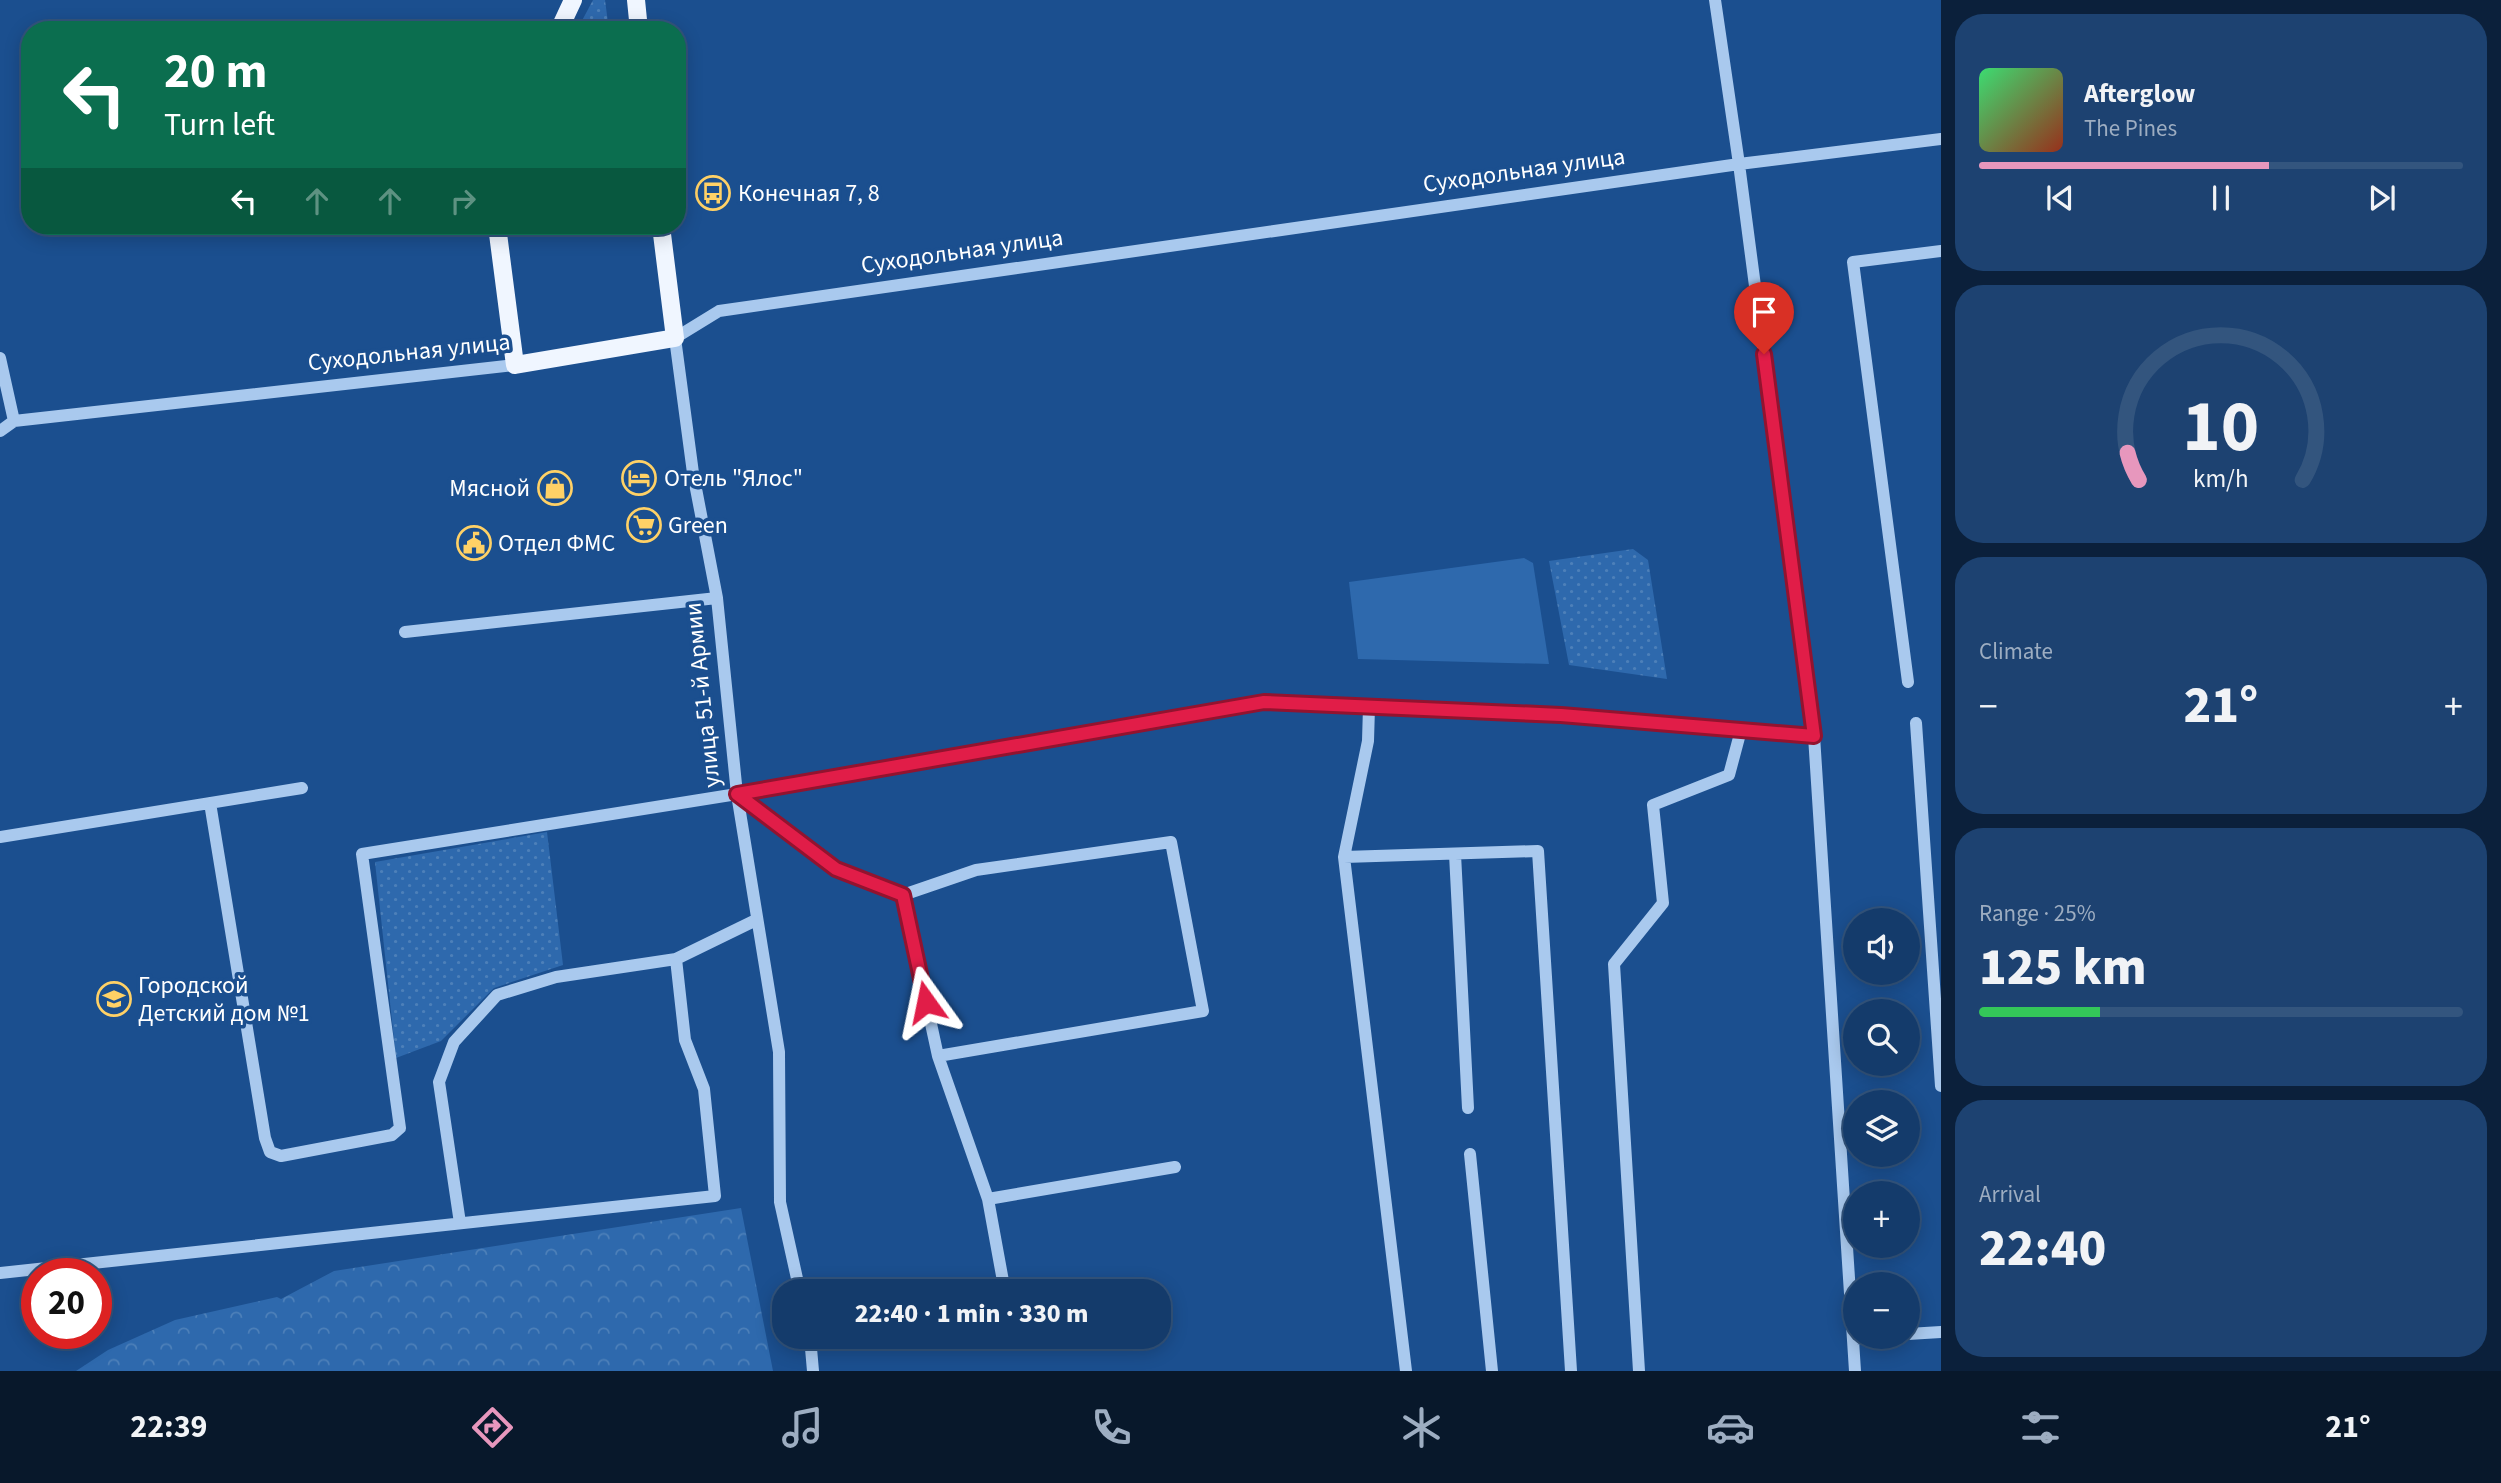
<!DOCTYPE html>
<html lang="en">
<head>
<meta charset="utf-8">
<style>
  body { margin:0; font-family:"Source Sans 3",sans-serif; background:#1d4271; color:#f1f3f6; height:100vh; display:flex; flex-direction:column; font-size:26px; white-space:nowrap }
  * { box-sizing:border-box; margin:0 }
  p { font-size:23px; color:#9dadc1 }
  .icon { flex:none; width:38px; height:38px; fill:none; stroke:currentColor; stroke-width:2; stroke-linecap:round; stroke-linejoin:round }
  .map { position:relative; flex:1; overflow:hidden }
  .panel { display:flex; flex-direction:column; gap:14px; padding:14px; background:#0b203b; width:560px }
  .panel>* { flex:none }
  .top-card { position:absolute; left:21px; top:21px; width:665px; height:214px; border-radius:28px; box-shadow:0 4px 18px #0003,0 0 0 2px #33557e; background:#0b6e4f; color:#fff; overflow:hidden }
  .tools { position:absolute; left:1843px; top:908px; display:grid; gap:14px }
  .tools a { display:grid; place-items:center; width:77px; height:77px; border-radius:50%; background:#143b6b; box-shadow:0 4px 18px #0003,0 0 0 2px #33557e; font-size:35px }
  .speed { position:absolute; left:21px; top:1258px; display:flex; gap:14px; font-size:35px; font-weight:700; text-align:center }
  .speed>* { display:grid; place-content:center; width:91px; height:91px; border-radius:50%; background:#143b6b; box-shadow:0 4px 18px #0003,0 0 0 2px #33557e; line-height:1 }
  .speed .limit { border:10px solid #d22; background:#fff; color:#111 }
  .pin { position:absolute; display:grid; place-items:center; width:60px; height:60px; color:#fff; margin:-72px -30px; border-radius:50% 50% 50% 0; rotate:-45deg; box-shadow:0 0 7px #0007 }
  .pin .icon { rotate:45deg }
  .me { position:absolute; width:77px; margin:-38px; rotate:348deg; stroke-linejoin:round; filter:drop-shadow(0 0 5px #0008) }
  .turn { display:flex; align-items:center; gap:24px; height:147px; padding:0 28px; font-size:32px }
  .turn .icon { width:91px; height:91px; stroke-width:2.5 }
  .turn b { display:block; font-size:49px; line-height:60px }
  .lanes { display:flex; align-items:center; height:66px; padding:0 28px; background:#0003; justify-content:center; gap:35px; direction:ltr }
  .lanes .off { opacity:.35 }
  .big { font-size:52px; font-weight:800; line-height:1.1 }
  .panel .tile { flex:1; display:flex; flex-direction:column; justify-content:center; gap:10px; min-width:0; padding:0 24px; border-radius:28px; background:#1d4271 }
  .panel .dial { align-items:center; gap:0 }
  .dial svg { height:182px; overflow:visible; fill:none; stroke:#33557e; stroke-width:7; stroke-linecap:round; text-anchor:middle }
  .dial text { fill:#f1f3f6; stroke:none }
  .song { display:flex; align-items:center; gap:21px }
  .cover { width:84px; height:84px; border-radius:10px; background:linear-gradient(135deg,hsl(140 70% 55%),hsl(10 70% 35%)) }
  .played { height:7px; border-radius:4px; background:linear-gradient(90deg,#e797bd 60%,#33557e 60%) }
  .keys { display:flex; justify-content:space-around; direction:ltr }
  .heat { display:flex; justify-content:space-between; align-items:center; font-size:38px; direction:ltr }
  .charge { height:10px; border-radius:5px; background:linear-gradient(90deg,#34c759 25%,#33557e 0) }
  .trip { position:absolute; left:772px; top:1279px; width:399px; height:70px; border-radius:28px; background:#143b6b; box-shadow:0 4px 18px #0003,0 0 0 2px #33557e; font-weight:800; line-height:70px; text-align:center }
  .menu { display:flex; height:112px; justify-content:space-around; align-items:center; background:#08182b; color:#9dadc1 }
  .menu .icon { width:49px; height:49px }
  .menu .selected { color:#e797bd }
  .menu b { font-size:32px; color:#f1f3f6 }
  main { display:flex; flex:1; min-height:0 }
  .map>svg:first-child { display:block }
</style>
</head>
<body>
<main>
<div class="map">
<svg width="1941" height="1371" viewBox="0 0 1941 1371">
  <defs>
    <pattern id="grass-dots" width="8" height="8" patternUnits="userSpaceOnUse" patternTransform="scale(1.75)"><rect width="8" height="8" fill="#2e69ad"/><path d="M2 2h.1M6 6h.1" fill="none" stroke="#4d80b9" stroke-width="1.8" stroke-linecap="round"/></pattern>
    <pattern id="forest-crowns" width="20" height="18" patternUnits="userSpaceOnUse" patternTransform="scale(1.75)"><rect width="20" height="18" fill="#2e69ad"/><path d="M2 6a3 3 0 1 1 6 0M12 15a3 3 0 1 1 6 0" fill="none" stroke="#4d80b9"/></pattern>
  </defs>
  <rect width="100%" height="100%" fill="#1b4f8f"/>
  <path fill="url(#grass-dots)" d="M 593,0 L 605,0 L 609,30 L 577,30 Z
    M 1633,549 L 1648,560 L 1667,679 L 1569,665 L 1549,561 Z
    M 547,832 L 563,965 L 494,988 L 441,1041 L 396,1058 L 375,862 Z"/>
  <path fill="url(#forest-crowns)" d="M 741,1208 L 773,1371 L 76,1371 L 108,1350 L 175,1320 L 277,1297 L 281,1299 L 334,1271 Z"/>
  <path fill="#2e69ad" d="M 1524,558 L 1533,563 L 1549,664 L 1358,659 L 1349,582 Z"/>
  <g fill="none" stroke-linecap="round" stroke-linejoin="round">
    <path stroke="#a9c9ee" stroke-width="12" d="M 1715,0 L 1739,164 L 1814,736 L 1855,1371
      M 0,358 L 14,421
      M 0,431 L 14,421 L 515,365
      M 405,632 L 717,598
      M 1908,682 L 1853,262 L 1941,251
      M 1369,707 L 1368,741 L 1344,857 L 1406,1371
      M 1916,723 L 1941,1086
      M 737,794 L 836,869 L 903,895 L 938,1056 L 988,1199 L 1005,1292
      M 210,803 L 265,1138 L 270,1152 L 281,1156 L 392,1135 L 400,1128 L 362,854 L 737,794 L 1264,703 L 1561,715 L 1814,736
      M 0,837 L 302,788
      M 1455,854 L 1468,1108
      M 1344,857 L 1538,851 L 1571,1371
      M 903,895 L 976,870 L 1171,842 L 1203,1011 L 938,1056
      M 676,959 L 756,920
      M 1470,1154 L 1492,1371
      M 988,1199 L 1175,1167
      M 0,1273 L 715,1196 L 704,1089 L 685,1040 L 676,959 L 556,977 L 497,995 L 454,1042 L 439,1082 L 460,1223
      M 800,1292 L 780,1202 L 779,1052 L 737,794 L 717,598 L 693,473 L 675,338 L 719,311 L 1739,164 L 1941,139
      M 1908,1334 L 1941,1332
      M 810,1337 L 813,1371
      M 1853,1339 L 1874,1337
      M 1639,1371 L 1614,964 L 1663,903 L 1653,805 L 1729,775 L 1741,730"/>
    <path stroke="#f0f6ff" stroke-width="18" d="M 636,0 L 639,30
      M 559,30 L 573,0
      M 497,226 L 515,365 L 675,338 L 661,226"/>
  </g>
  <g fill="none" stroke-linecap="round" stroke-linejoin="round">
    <g stroke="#92132f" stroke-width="18">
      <path id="route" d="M 926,1002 L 903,895 L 836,869 L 737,794 L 1264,702 L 1561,715 L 1814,736 L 1764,354"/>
    </g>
    <use href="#route" stroke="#e11d48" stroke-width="12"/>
  </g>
  <defs>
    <g id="bus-ring" transform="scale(1.75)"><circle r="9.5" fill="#1b4f8f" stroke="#ffd166" stroke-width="1.5"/><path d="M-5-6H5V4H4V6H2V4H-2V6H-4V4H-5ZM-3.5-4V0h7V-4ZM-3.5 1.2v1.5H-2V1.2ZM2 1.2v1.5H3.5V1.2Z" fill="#ffd166"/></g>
    <g id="hotel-ring" transform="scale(1.75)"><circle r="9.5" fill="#1b4f8f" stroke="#ffd166" stroke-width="1.5"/><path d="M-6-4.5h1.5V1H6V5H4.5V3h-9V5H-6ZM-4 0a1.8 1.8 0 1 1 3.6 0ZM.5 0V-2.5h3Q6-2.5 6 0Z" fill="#ffd166"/></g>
    <g id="shop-ring" transform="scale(1.75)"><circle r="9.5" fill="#1b4f8f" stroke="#ffd166" stroke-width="1.5"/><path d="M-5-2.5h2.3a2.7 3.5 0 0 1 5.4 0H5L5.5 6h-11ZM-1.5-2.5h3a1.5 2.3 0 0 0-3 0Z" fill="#ffd166"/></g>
    <g id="supermarket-ring" transform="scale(1.75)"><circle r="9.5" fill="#1b4f8f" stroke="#ffd166" stroke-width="1.5"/><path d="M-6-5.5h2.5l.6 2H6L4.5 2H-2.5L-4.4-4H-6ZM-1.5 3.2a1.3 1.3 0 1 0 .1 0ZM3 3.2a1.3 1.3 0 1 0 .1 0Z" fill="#ffd166"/></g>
    <g id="civic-ring" transform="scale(1.75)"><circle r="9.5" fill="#1b4f8f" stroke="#ffd166" stroke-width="1.5"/><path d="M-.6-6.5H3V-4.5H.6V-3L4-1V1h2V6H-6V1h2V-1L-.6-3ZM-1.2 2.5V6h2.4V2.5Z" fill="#ffd166"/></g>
    <g id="school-ring" transform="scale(1.75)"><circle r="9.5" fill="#1b4f8f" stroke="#ffd166" stroke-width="1.5"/><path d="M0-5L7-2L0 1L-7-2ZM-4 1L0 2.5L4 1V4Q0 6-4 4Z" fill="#ffd166"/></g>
  </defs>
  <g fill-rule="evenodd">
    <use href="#bus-ring" x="713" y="193"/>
    <use href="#hotel-ring" x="639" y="478"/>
    <use href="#shop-ring" x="555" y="488"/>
    <use href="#supermarket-ring" x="644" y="525"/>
    <use href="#civic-ring" x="474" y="543"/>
    <use href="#school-ring" x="114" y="999"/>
  </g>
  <g text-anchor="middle" stroke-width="7" stroke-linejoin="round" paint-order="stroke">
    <g font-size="24" fill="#fff" stroke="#1b4f8f">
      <text transform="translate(1524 170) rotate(-8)" y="8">Суходольная улица</text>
      <text transform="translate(962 251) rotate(-8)" y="8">Суходольная улица</text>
      <text transform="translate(409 352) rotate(-6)" y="8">Суходольная улица</text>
      <text transform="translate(702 695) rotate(-96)" y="8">улица 51-й Армии</text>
    </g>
    <g font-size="24" fill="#fff" stroke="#1b4f8f" text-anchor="start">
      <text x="738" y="201">Конечная 7, 8</text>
      <text x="664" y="486">Отель "Ялос"</text>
      <text x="530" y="496" text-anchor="end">Мясной</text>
      <text x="668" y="533">Green</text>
      <text x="498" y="551">Отдел ФМС</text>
      <text x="138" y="993">Городской<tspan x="138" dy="28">Детский дом №1</tspan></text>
    </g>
  </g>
</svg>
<div class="tools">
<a><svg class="icon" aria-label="sound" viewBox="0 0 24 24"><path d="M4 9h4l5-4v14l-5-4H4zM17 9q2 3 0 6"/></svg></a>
<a><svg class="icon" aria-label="search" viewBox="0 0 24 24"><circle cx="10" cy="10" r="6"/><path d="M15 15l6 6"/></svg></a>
<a><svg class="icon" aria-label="layers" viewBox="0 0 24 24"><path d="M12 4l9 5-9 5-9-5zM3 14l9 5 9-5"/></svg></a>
<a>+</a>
<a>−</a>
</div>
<div class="speed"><div class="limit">20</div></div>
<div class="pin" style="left:1764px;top:354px;background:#d93025"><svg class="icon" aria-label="arrive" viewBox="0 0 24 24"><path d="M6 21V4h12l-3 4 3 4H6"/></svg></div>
<svg class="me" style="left:926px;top:1002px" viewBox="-20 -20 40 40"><path d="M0-17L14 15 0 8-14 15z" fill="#e11d48" stroke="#fff" stroke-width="4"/></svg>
<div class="trip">22:40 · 1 min · 330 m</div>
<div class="top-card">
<div class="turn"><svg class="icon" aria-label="left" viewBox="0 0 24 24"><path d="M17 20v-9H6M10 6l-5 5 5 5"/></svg><div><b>20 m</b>Turn left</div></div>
<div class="lanes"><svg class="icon" aria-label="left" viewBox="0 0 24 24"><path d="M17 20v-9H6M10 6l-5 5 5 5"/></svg><svg class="icon off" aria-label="ahead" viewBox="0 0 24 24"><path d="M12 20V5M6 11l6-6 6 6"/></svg><svg class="icon off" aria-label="ahead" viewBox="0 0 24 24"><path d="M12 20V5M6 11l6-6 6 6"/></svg><svg class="icon off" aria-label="right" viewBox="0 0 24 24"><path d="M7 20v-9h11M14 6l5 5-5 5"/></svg></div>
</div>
</div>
<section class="panel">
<div class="tile">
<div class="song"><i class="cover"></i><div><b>Afterglow</b><p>The Pines</p></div></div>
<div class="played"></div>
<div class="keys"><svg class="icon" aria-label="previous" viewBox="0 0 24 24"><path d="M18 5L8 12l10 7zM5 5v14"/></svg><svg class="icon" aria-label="pause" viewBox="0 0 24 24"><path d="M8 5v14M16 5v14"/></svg><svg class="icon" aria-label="next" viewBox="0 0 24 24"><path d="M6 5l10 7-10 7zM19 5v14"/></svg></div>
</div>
<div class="tile dial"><svg viewBox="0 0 100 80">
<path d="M14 69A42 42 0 1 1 86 69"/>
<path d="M14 69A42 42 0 0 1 9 57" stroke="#e797bd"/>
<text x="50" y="56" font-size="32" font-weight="700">10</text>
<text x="50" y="72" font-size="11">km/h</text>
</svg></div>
<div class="tile"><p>Climate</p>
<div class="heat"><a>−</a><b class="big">21°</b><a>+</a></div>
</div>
<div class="tile"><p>Range · 25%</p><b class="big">125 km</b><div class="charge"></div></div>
<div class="tile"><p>Arrival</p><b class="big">22:40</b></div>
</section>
</main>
<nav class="menu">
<b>22:39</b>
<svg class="icon selected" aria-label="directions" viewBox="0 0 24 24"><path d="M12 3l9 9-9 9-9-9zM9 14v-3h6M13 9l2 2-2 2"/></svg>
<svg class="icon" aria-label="music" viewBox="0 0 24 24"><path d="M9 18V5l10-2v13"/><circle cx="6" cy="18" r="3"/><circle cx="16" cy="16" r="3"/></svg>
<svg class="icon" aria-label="phone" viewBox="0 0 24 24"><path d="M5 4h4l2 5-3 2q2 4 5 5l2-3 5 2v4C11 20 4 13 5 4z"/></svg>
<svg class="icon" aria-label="climate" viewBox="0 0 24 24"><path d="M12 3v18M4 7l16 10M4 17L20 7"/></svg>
<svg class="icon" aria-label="car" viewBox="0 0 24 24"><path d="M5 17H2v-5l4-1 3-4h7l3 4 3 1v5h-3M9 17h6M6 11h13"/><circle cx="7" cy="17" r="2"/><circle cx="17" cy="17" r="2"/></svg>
<svg class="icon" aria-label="filters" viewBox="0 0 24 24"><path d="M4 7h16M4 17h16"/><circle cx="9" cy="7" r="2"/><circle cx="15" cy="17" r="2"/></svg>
<b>21°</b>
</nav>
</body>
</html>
